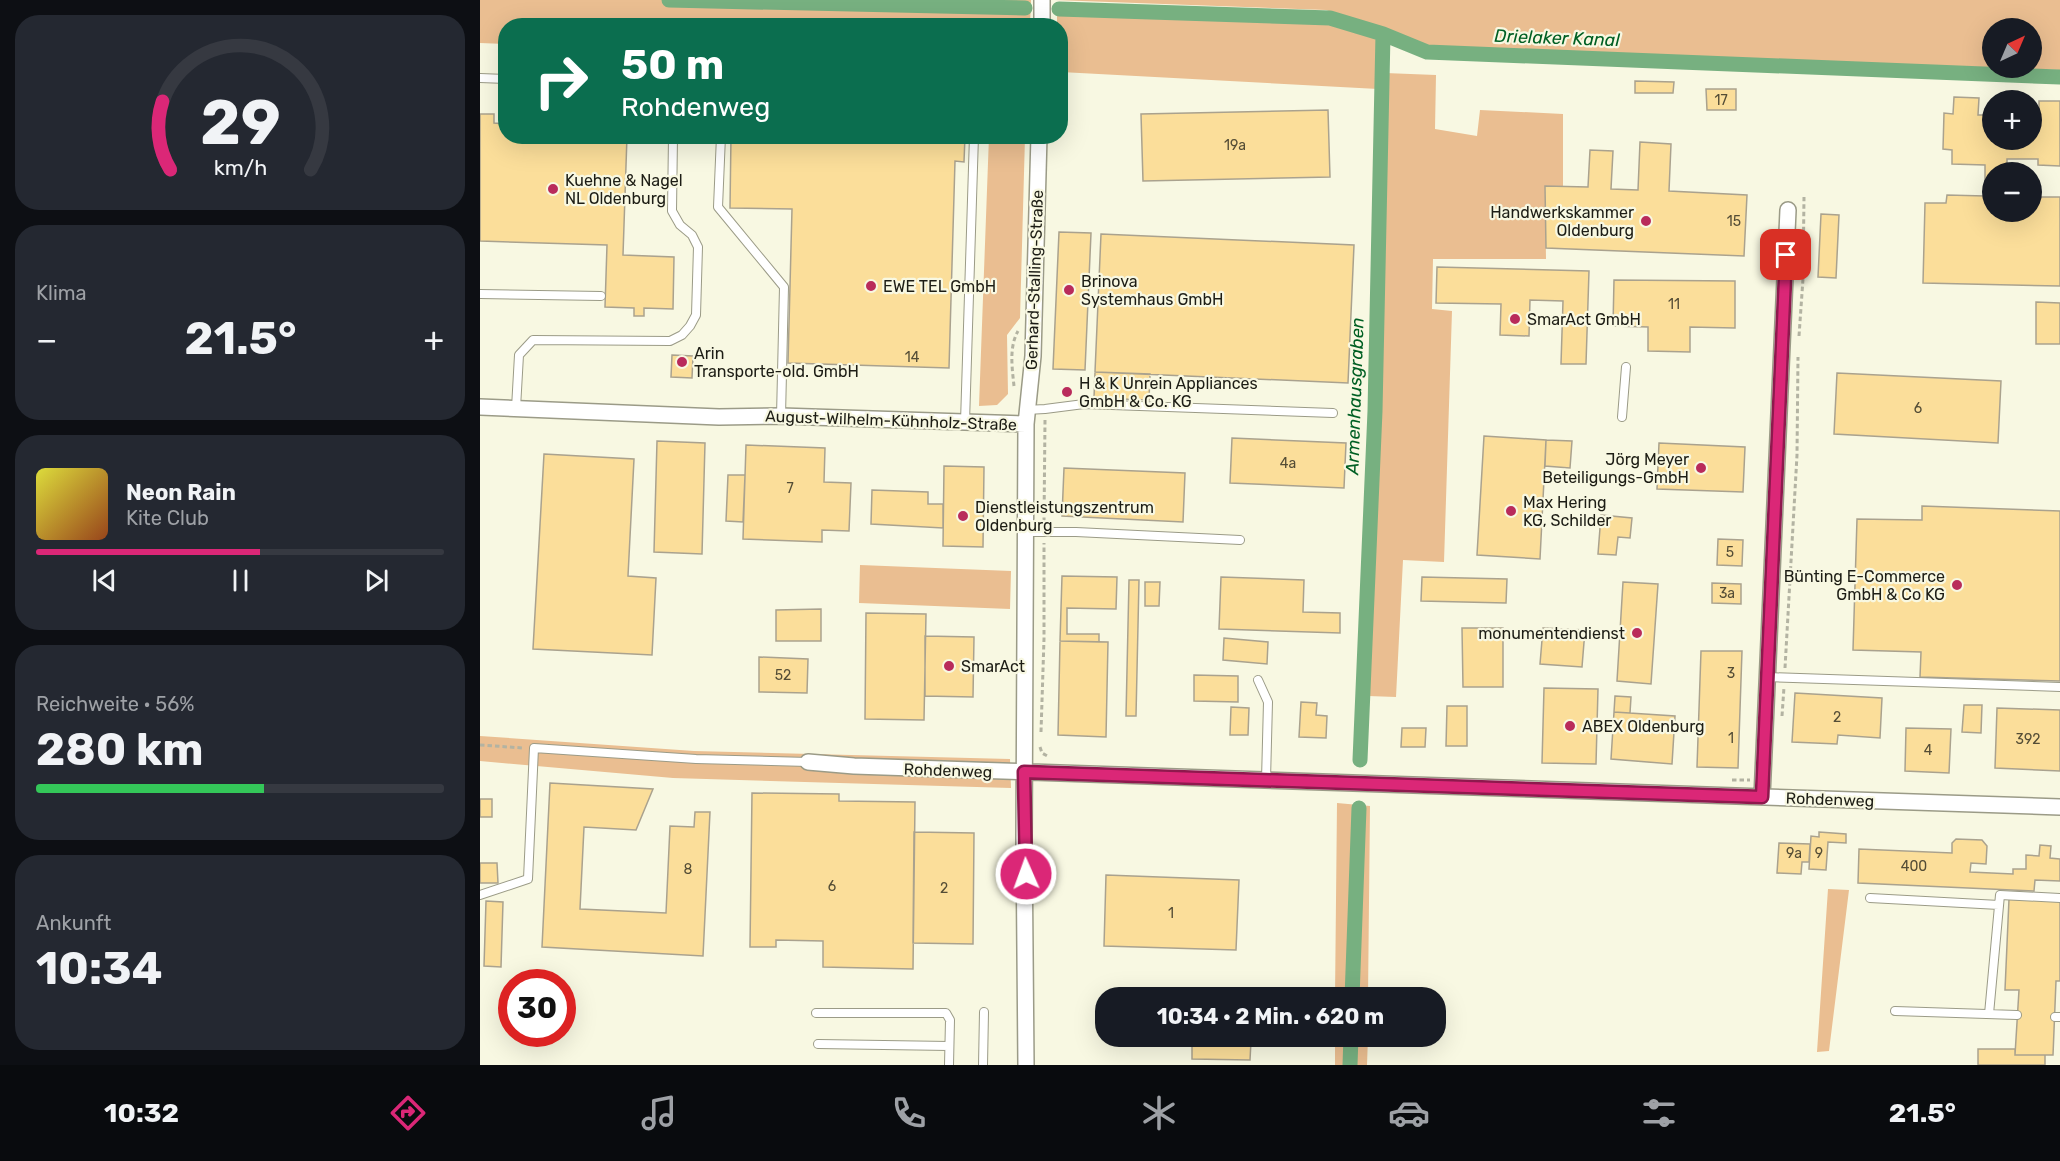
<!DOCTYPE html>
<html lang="de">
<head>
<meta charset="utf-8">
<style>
  body { margin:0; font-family:Rubik,sans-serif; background:#242831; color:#f1f3f6; height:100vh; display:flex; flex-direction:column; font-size:22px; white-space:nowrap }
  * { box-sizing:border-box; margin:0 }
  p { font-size:20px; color:#9ea1a6 }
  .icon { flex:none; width:33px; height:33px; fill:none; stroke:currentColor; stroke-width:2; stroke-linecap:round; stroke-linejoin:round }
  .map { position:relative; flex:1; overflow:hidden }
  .panel { display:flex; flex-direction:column; gap:15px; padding:15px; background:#0d0f14; width:480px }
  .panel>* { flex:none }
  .guide { position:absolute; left:18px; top:18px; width:570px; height:126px; border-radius:24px; box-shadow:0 6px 24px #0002; background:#0b6e4f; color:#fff; overflow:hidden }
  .needle { width:39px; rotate:44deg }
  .controls { position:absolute; left:1502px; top:18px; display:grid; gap:12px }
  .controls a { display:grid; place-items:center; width:60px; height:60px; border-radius:50%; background:#171b24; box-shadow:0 6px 24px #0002; font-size:30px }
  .speed { position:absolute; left:18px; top:969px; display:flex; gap:12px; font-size:30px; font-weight:700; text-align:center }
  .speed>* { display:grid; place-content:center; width:78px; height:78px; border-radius:50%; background:#171b24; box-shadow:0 6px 24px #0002; line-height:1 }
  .speed .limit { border:9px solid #d22; background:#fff; color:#111 }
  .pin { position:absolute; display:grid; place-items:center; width:51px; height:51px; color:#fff; margin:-26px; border-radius:12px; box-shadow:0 3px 9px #0006 }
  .me { position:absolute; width:66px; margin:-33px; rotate:358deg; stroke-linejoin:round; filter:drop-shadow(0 0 4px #0008) }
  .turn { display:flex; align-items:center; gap:21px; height:126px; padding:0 24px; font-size:27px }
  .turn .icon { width:78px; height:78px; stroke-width:2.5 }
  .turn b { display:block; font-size:42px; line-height:51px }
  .big { font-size:45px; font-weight:700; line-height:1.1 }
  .panel .tile { flex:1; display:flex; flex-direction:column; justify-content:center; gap:9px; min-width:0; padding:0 21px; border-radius:24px; background:#242831 }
  .panel .dial { align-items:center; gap:0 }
  .dial svg { height:156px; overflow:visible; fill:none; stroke:#363941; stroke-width:7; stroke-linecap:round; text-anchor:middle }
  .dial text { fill:#f1f3f6; stroke:none }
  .song { display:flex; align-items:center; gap:18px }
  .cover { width:72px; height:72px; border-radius:9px; background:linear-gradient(135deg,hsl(60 70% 55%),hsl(20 70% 35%)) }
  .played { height:6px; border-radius:3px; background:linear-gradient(90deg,#db2777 55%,#363941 55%) }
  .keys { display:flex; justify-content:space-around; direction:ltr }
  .heat { display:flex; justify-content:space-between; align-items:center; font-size:33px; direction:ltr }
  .charge { height:9px; border-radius:4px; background:linear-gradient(90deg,#34c759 56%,#363941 0) }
  .trip { position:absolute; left:615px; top:987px; width:351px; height:60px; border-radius:24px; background:#171b24; box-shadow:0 6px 24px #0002; font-weight:700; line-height:60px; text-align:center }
  .tabs { display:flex; height:96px; justify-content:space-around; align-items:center; background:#090b0e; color:#9ea1a6 }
  .tabs .icon { width:42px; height:42px }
  .tabs .on { color:#db2777 }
  .tabs b { font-size:27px; color:#f1f3f6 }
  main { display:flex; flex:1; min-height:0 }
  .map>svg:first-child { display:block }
</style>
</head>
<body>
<main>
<section class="panel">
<div class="tile dial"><svg viewBox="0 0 100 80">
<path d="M14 69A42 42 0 1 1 86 69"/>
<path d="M14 69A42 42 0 0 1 10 34" stroke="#db2777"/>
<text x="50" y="56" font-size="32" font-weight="700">29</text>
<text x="50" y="72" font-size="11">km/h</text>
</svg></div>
<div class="tile"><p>Klima</p>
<div class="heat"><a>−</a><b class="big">21.5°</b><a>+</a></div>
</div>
<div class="tile">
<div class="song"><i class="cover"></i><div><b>Neon Rain</b><p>Kite Club</p></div></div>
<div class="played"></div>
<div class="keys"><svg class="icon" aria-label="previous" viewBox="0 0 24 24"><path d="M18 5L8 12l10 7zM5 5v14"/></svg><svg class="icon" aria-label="pause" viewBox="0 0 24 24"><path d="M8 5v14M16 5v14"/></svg><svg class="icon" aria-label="next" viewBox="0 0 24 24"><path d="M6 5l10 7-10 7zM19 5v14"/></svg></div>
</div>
<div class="tile"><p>Reichweite · 56%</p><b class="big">280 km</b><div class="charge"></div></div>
<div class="tile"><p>Ankunft</p><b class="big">10:34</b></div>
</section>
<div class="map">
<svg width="1580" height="1065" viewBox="0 0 1580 1065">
  <rect width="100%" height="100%" fill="#f8f8e2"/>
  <path fill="#eabe91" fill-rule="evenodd" d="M 0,0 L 551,0 L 550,25 L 26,26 L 25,44 L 0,43 Z
    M 575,0 L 1580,0 L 1580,70 L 949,47 L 846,10 ZM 1512,28 L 1551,28 L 1551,68 L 1512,68 Z
    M 577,14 L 851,22 L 899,38 L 898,89 L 581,72 L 580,26 L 577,25 Z
    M 905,73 L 956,75 L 955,129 L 997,136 L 1000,110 L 1083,114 L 1083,186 L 1065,186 L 1066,259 L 953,259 L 952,309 L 972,311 L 964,562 L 923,560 L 916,697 L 888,696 L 899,411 Z
    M 509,136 L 545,137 L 540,318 L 527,335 L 528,394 L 517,405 L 499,406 Z
    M 380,565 L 531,571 L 530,609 L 379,603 Z
    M 0,736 L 214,751 L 530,759 L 531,788 L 193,778 L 0,761 Z
    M 857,803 L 890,806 L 888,997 L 855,997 Z
    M 1348,889 L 1369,890 L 1349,1051 L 1337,1052 Z
    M 855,1037 L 888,1037 L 887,1065 L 855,1065 Z"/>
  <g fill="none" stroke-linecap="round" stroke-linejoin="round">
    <path stroke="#77b080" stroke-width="15" d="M 189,0 L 545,8
      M 579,9 L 850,18 L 903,34 L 947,52 L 1580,77
      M 880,760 L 895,411 L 903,34
      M 872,998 L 879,808
      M 870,1065 L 871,1036"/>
  </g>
  <path fill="#fbde9a" stroke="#aaa28e" stroke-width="1.5" d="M 1155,81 L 1194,82 L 1193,93 L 1155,93 Z
    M 1226,89 L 1256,89 L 1256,110 L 1227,110 Z
    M 1474,97 L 1499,98 L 1498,115 L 1512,115 L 1512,140 L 1551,140 L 1551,116 L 1559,116 L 1559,101 L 1580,101 L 1580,166 L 1558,165 L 1558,159 L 1527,159 L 1527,172 L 1512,172 L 1512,212 L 1551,212 L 1551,197 L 1580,197 L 1580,286 L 1443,283 L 1445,203 L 1466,203 L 1467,195 L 1505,196 L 1505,165 L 1472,164 L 1472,150 L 1463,149 L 1464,113 L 1473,114 Z
    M 848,110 L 850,177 L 663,181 L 661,114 Z
    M 0,114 L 14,114 L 14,123 L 26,124 L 26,136 L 147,136 L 143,255 L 194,257 L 193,309 L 164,308 L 164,316 L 154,316 L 154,308 L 125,307 L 127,245 L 0,241 Z
    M 251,136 L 485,136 L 484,162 L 475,161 L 469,368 L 308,363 L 312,209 L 250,208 Z
    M 1160,142 L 1191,144 L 1189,191 L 1267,195 L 1264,256 L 1066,248 L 1065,186 L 1108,187 L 1110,150 L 1133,151 L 1131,189 L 1158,190 Z
    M 1341,214 L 1359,215 L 1356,278 L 1338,277 Z
    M 579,232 L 611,233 L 605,370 L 573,369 Z
    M 621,234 L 874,245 L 868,383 L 615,372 Z
    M 957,267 L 1109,271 L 1106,364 L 1081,364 L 1083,301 L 1050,300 L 1049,336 L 1020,335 L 1021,304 L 956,303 Z
    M 1134,280 L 1255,281 L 1255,328 L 1210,327 L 1210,352 L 1168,351 L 1168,327 L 1133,326 Z
    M 1556,302 L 1580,303 L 1580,344 L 1556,344 Z
    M 192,355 L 213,356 L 212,378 L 191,377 Z
    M 615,372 L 670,374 L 669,400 L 614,398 Z
    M 1357,373 L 1521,381 L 1518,443 L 1354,434 Z
    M 1004,436 L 1066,440 L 1060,559 L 997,555 Z
    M 752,438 L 866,443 L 864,488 L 750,483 Z
    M 1066,440 L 1092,441 L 1090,468 L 1065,466 Z
    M 177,441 L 225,443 L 222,554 L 174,552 Z
    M 1179,443 L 1265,447 L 1263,492 L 1177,489 Z
    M 266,445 L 345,448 L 344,482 L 371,483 L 369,531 L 342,530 L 342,542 L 263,539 Z
    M 64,454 L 154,459 L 148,576 L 176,578 L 172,655 L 53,649 Z
    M 464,466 L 504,467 L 503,547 L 463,546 Z
    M 584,468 L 705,473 L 703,522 L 582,516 Z
    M 248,475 L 265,475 L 263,522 L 246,521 Z
    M 392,490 L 448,492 L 448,504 L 463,504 L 463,528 L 391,524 Z
    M 1442,506 L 1580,511 L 1580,681 L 1440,677 L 1441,652 L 1373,650 L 1377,519 L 1442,520 Z
    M 1121,515 L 1152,518 L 1150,538 L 1138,537 L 1136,555 L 1118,554 Z
    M 1238,539 L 1263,540 L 1262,566 L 1237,565 Z
    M 582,576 L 637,577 L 636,609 L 587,608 L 587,634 L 619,634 L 619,642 L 580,641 Z
    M 741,577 L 824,580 L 823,612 L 860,613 L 860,633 L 739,629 Z
    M 942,577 L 1027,579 L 1026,603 L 941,601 Z
    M 649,580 L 659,580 L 656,716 L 646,716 Z
    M 665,582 L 680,582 L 679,606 L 665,606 Z
    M 1143,582 L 1178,584 L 1171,684 L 1137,681 Z
    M 1232,583 L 1261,584 L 1261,604 L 1232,603 Z
    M 341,609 L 341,641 L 296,641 L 296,610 Z
    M 386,613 L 446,614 L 444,720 L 385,719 Z
    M 982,628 L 1023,628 L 1023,687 L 983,687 Z
    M 1063,628 L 1105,630 L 1102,667 L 1060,664 Z
    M 445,636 L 494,637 L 493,697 L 445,696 Z
    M 744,638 L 788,642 L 787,664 L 743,660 Z
    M 580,641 L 628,642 L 626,737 L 578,735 Z
    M 1221,651 L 1262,651 L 1258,768 L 1217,767 Z
    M 279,657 L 328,659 L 327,693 L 279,692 Z
    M 714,675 L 758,676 L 758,702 L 714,701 Z
    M 1064,688 L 1118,689 L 1116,764 L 1062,763 Z
    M 1315,693 L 1402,698 L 1400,738 L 1358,735 L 1357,744 L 1312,742 Z
    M 1135,696 L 1151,697 L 1150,713 L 1134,712 Z
    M 821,702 L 837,703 L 836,715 L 847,716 L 846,738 L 819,737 Z
    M 1484,705 L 1502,705 L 1501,733 L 1482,732 Z
    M 967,706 L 987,706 L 987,746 L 966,746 Z
    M 751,707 L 769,708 L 768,735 L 750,735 Z
    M 1517,708 L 1580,710 L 1580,771 L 1515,768 Z
    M 1134,712 L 1195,716 L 1192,764 L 1131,759 Z
    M 922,728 L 946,728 L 945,747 L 921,747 Z
    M 1426,728 L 1471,729 L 1469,773 L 1425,771 Z
    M 70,783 L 173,789 L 156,830 L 104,827 L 100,909 L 186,913 L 190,826 L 214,827 L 215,812 L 230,812 L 223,956 L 62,947 Z
    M 272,793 L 359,794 L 359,801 L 435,802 L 433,969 L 343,967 L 343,941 L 296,940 L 296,947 L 270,947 Z
    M 0,799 L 12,799 L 12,817 L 0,817 Z
    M 434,832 L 494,833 L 493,944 L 433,943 Z
    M 1339,832 L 1366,834 L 1366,843 L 1348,842 L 1346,870 L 1329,869 L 1331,836 L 1339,837 Z
    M 1476,839 L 1502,840 L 1507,846 L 1506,864 L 1491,863 L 1490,872 L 1533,874 L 1533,869 L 1546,869 L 1546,855 L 1559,856 L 1560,845 L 1571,846 L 1570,858 L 1580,859 L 1580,881 L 1555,880 L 1554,891 L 1378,883 L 1379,849 L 1472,853 L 1472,843 Z
    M 1299,843 L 1330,844 L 1329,862 L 1322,862 L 1321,874 L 1297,873 Z
    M 0,863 L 17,863 L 18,883 L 0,883 Z
    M 626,875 L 759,880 L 756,950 L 624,946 Z
    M 1529,899 L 1580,901 L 1580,981 L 1576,981 L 1573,1055 L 1535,1055 L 1539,990 L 1525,990 Z
    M 6,901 L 23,902 L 21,967 L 4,966 Z
    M 712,1040 L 771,1041 L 770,1060 L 712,1059 Z
    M 1498,1049 L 1535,1049 L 1535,1055 L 1565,1055 L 1565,1065 L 1498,1065 Z"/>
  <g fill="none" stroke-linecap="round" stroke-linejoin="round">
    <g stroke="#9b9b87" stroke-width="10">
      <path id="lane" d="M 0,78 L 26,79
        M 241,136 L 238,207 L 304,287 L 301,416
        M 0,294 L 121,296
        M 36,408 L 39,355 L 53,340 L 190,341 L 202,335 L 210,326 L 216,315 L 218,247 L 212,235 L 200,225 L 192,211 L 193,136
        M 546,410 L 565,409 L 604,404 L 853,413
        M 1142,417 L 1146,367
        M 485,422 L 494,136
        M 545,532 L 596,532 L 760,540
        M 1287,677 L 1580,687
        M 778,680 L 788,702 L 786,780
        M 0,895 L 48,879 L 54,748 L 216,759 L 328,762
        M 1390,898 L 1519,905
        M 1415,1011 L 1537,1015
        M 336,1013 L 466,1013 L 470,1020 L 469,1065
        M 1509,1014 L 1520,895 L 1580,898
        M 1575,1017 L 1580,1017
        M 338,1044 L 469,1046
        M 503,1065 L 504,1012"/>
    </g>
    <g stroke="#9b9b87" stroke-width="18">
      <path id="street" d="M 562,26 L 562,0
        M 0,407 L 239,417 L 301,416 L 546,424
        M 328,762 L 374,766 L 1580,807
        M 1282,797 L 1308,210
        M 546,1065 L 544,839 L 546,424 L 553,356 L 559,136"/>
    </g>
    <path stroke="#b3b3a2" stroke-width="3" stroke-dasharray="4.5 3" stroke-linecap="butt" d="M 1319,336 L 1323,279 L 1324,197
      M 534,386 C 532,367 529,347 538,331
      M 564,522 L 565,420
      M 1305,668 L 1317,455 L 1318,357
      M 1302,716 L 1304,687
      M 561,732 L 564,639 L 564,543
      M 0,745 L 43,748
      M 560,747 L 562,753 L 569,757
      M 1252,780 L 1270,780"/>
    <use href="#lane" stroke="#fff" stroke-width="8"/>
    <use href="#street" stroke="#fff" stroke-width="15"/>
  </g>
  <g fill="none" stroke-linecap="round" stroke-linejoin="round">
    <g stroke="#8e194d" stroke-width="15">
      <path id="route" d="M 546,874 L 544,772 L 1282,797 L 1306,255"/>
    </g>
    <use href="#route" stroke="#db2777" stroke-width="10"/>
  </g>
  <g fill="#b92b5b" stroke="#f8f8e2" stroke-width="2">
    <circle cx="73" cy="189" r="6"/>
    <circle cx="1166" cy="221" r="6"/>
    <circle cx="391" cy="286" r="6"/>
    <circle cx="589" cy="290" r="6"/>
    <circle cx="1035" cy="319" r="6"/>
    <circle cx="202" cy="362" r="6"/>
    <circle cx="587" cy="392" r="6"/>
    <circle cx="1221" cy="468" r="6"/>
    <circle cx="1031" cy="511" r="6"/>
    <circle cx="483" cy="516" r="6"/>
    <circle cx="1477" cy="585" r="6"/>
    <circle cx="1157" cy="633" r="6"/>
    <circle cx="469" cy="666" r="6"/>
    <circle cx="1090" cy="726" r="6"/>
  </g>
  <g text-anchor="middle" stroke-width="4.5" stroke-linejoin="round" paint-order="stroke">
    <g font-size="14" fill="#544d36">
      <text x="1241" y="105">17</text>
      <text x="755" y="150">19a</text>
      <text x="1254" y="226">15</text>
      <text x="1194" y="309">11</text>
      <text x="432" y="362">14</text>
      <text x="1438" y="413">6</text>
      <text x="808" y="468">4a</text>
      <text x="310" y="493">7</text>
      <text x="1250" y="557">5</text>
      <text x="1247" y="598">3a</text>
      <text x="1251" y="678">3</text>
      <text x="303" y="680">52</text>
      <text x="1357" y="722">2</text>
      <text x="1251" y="743">1</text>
      <text x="1548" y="744">392</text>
      <text x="1448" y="755">4</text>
      <text x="1314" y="858">9a</text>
      <text x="1339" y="858">9</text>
      <text x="1434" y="871">400</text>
      <text x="208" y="874">8</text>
      <text x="352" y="891">6</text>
      <text x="464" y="893">2</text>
      <text x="691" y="918">1</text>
    </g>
    <g font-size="16" fill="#1d1d15" stroke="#f8f8e2" text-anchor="start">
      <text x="85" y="186">Kuehne &amp; Nagel<tspan x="85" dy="18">NL Oldenburg</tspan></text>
      <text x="1154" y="218" text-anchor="end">Handwerkskammer<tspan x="1154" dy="18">Oldenburg</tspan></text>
      <text x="601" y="287">Brinova<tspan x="601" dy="18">Systemhaus GmbH</tspan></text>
      <text x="403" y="292">EWE TEL GmbH</text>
      <text x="1047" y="325">SmarAct GmbH</text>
      <text x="214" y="359">Arin<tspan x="214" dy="18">Transporte-old. GmbH</tspan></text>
      <text x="599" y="389">H &amp; K Unrein Appliances<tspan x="599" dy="18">GmbH &amp; Co. KG</tspan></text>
      <text x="1209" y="465" text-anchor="end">Jörg Meyer<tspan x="1209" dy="18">Beteiligungs-GmbH</tspan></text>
      <text x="1043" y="508">Max Hering<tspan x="1043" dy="18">KG, Schilder</tspan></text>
      <text x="495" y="513">Dienstleistungszentrum<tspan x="495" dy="18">Oldenburg</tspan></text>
      <text x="1465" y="582" text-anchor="end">Bünting E-Commerce<tspan x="1465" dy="18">GmbH &amp; Co KG</tspan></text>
      <text x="1145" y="639" text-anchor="end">monumentendienst</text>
      <text x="481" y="672">SmarAct</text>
      <text x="1102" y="732">ABEX Oldenburg</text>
    </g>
    <g font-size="16" fill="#1d1d15" stroke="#f8f8e2">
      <text transform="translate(554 280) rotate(-88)" y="6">Gerhard-Stalling-Straße</text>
      <text transform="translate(411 420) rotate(2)" y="6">August-Wilhelm-Kühnholz-Straße</text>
      <text transform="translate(468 770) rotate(2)" y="6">Rohdenweg</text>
      <text transform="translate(1350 799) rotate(2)" y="6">Rohdenweg</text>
    </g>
    <g font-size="18" font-style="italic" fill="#005f23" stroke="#f8f8e2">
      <text transform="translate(1077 38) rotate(2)" y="6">Drielaker Kanal</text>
      <text transform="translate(875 396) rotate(-88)" y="6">Armenhausgraben</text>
    </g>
  </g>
</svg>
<div class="controls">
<a><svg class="needle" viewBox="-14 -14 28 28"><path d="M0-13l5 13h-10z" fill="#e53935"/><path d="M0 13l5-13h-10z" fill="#9ea1a6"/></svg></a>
<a>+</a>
<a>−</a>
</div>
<div class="speed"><div class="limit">30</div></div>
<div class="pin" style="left:1306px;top:255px;background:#d93025"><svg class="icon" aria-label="arrive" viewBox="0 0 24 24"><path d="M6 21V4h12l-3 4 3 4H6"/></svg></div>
<svg class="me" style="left:546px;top:874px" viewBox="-20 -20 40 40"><circle r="17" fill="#db2777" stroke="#fff" stroke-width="3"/><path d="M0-11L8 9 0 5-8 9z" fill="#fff"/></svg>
<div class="trip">10:34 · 2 Min. · 620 m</div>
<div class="guide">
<div class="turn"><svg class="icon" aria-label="right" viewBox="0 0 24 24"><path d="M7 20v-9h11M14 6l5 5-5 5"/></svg><div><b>50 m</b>Rohdenweg</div></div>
</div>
</div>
</main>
<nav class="tabs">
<b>10:32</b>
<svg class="icon on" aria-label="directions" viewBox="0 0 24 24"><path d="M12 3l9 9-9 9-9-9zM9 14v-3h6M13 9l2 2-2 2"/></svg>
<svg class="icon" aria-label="music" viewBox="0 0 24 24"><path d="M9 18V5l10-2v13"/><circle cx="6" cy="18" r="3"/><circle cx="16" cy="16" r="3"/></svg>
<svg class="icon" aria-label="phone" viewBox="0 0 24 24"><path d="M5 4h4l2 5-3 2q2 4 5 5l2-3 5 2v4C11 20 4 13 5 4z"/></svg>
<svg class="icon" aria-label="climate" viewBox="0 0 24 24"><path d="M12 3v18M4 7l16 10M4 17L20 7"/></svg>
<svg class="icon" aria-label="car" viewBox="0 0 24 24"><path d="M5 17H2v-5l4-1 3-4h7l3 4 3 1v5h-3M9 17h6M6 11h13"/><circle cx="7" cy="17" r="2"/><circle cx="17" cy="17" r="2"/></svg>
<svg class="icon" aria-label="filters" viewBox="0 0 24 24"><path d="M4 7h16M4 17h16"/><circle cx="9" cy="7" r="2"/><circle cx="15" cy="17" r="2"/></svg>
<b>21.5°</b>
</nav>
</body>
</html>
